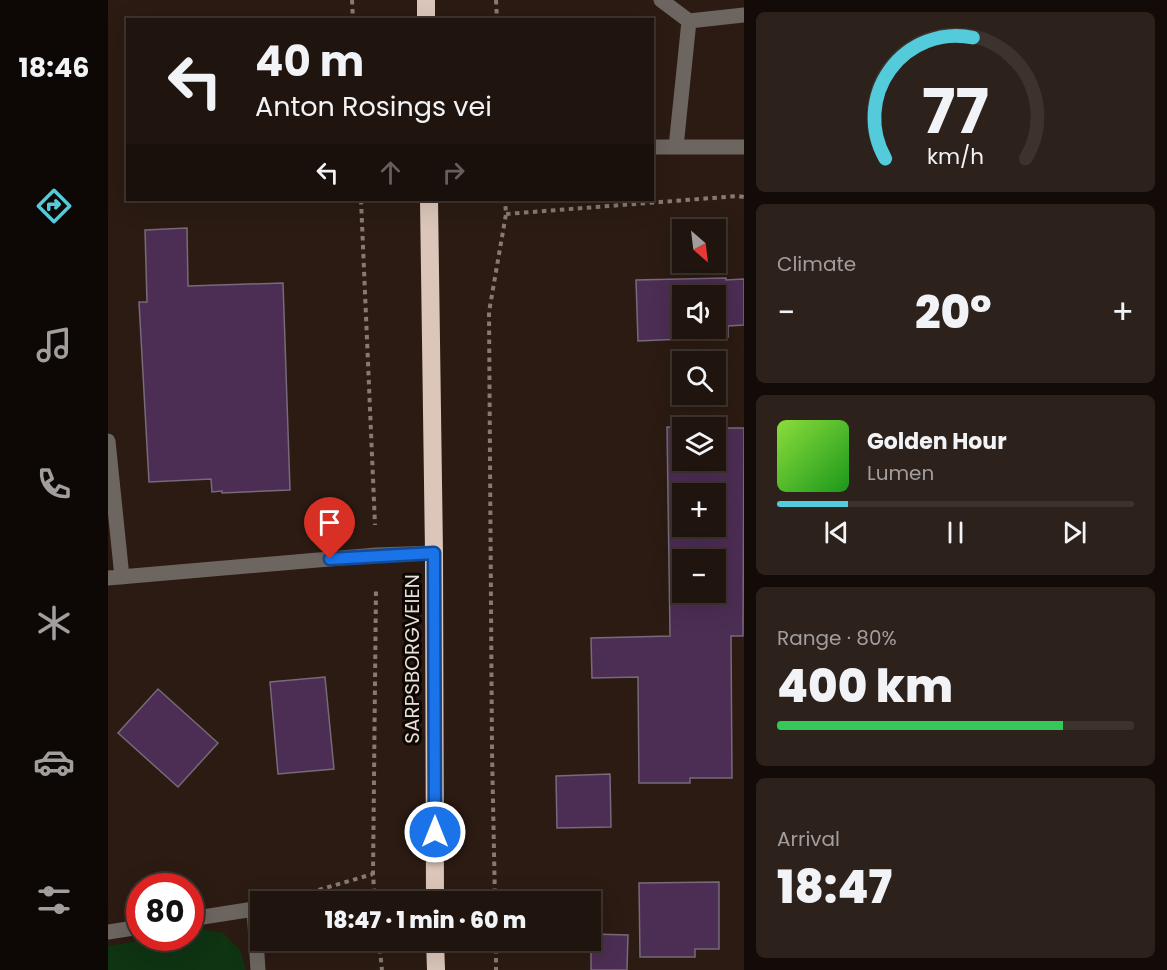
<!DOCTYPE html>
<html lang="en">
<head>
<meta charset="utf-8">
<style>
  body { margin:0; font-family:Poppins,sans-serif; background:#2d211c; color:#f1f3f6; height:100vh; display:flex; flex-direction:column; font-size:22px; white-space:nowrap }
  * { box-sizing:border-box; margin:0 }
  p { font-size:20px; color:#a29e9e }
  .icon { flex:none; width:33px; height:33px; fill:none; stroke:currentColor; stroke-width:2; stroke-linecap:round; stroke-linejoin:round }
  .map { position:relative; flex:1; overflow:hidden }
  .panel { display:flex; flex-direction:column; gap:12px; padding:12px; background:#120b08; width:423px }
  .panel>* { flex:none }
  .banner { position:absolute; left:18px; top:18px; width:528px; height:183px; border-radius:0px; box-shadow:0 6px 24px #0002,0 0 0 2px #3d332e; background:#20140e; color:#f1f3f6; overflow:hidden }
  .needle { width:39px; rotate:152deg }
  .buttons { position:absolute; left:564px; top:219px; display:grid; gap:12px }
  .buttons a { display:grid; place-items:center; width:54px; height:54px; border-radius:0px; background:#20140e; box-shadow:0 6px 24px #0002,0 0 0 2px #3d332e; font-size:30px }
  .speed { position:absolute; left:18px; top:873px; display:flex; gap:12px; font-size:30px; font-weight:700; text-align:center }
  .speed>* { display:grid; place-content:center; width:78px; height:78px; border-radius:50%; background:#20140e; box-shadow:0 6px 24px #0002,0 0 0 2px #3d332e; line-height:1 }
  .speed .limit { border:9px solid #d22; background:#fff; color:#111 }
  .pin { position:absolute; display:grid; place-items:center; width:51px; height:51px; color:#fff; margin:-62px -26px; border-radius:50% 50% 50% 0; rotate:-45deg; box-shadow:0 0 6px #0007 }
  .pin .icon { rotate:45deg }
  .me { position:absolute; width:66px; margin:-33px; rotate:0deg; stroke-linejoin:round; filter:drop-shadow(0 0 4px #0008) }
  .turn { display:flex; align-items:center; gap:21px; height:126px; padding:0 30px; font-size:27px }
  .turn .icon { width:78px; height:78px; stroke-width:2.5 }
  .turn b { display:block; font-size:42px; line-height:51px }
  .lanes { display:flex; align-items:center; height:57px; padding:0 30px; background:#0003; justify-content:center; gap:30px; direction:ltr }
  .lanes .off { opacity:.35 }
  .big { font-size:45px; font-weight:800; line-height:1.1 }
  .panel .card { flex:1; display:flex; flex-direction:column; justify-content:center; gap:9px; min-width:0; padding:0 21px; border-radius:9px; background:#2d211c }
  .panel .dial { align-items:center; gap:0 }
  .dial svg { height:156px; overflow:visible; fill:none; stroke:#3d332e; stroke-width:7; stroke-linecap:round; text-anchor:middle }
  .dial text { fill:#f1f3f6; stroke:none }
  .song { display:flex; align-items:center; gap:18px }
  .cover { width:72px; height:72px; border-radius:9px; background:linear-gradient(135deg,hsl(90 70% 55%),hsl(120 70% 35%)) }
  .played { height:6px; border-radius:3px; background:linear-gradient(90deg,#53cbdb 20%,#3d332e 20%) }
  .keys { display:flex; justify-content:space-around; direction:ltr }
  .heat { display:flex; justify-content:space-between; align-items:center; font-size:33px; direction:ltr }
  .charge { height:9px; border-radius:4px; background:linear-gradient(90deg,#34c759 80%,#3d332e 0) }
  .trip { position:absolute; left:142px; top:891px; width:351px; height:60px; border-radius:0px; background:#20140e; box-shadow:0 6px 24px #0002,0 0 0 2px #3d332e; font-weight:800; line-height:60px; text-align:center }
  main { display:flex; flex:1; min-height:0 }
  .tabs { display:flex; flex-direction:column; width:108px; justify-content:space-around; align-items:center; background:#0d0806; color:#a29e9e }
  .tabs .icon { width:42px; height:42px }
  .tabs .on { color:#53cbdb }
  .tabs b { font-size:27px; color:#f1f3f6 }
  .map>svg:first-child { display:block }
</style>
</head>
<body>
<main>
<nav class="tabs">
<b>18:46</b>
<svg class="icon on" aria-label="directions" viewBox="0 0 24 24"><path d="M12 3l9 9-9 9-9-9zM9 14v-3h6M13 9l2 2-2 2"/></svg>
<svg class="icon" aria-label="music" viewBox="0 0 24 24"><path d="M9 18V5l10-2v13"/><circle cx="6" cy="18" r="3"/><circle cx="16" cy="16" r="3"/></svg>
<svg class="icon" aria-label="phone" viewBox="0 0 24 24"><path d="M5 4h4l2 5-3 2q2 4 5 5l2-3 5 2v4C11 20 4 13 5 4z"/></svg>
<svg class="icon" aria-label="climate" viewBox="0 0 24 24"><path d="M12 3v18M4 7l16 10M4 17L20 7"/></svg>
<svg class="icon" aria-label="car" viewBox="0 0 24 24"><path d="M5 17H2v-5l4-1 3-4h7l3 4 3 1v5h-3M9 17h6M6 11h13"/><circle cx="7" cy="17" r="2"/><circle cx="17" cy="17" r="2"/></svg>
<svg class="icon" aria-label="filters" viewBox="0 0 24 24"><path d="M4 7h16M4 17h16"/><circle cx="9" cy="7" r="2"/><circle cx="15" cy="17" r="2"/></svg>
</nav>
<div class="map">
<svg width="636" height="970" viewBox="0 0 636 970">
  <rect width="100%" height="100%" fill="#2b1b12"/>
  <path fill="#0e3412" d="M 92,929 L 115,933 L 132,950 L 138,970 L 0,970 L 0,946 L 48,938 L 82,938 L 83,931 Z"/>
  <path fill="#4c2d53" stroke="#776a7a" stroke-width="1.5" fill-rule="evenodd" d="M 79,228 L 80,286 L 175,283 L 182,490 L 114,493 L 114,491 L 104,492 L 103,479 L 41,482 L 31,302 L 39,302 L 37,230 Z
    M 618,278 L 618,280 L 636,279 L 636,325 L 620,326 L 620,337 L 530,341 L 528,280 ZM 574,296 L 608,296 L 608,328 L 574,328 Z
    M 559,427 L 582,428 L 574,428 L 574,460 L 608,460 L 608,428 L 636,428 L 635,636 L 623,636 L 624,778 L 582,778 L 582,783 L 531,783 L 530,677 L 484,678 L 483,638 L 562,636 ZM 574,494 L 608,494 L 608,526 L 574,526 ZM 574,560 L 608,560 L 608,592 L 574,592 Z
    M 217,677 L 226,769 L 170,774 L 162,682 Z
    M 50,689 L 110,743 L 70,787 L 10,733 Z
    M 502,774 L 503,827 L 449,828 L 448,776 Z
    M 611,882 L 611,949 L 587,949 L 587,957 L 532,957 L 531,883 Z
    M 483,934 L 520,935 L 519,970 L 483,970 Z"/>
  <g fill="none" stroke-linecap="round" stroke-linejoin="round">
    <path stroke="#877a72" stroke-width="4" stroke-dasharray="4.5 4.5" stroke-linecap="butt" d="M 244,0 L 245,20
      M 388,0 L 389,20
      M 253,200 L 267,525
      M 398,214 L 630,196 L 636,197
      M 176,900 L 265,874
      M 267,902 L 265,874 L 268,587
      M 387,902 L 384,751 L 381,312 L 398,214 L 397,200
      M 271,940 L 274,970
      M 388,940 L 388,970"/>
    <path stroke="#6d6560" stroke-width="15" d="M 553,0 L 581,21 L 636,15
      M 544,147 L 636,147
      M 568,147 L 581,21
      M 0,441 L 14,577
      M 0,578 L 268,555 L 326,553
      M 82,919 L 146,909 L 150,970
      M 0,932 L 32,927"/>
    <path stroke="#dcc6ba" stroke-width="18" d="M 318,0 L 318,20
      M 321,200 L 326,553 L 327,902
      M 327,940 L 328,970"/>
  </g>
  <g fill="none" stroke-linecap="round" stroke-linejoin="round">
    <g stroke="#114b97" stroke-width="15">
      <path id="route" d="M 222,559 L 326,553 L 327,832"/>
    </g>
    <use href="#route" stroke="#1a73e8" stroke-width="10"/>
  </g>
  <g text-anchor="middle" stroke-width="6" stroke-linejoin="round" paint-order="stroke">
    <g font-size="20" fill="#e9ded8" stroke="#0e0805">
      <text transform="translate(304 659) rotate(-90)" y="7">SARPSBORGVEIEN</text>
    </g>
  </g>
</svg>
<div class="buttons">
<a><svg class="needle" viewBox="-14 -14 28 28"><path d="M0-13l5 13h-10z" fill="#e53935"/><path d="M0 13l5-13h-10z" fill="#a29e9e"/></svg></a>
<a><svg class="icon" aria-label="sound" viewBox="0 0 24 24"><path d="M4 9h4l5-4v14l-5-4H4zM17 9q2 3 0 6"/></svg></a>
<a><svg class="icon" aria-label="search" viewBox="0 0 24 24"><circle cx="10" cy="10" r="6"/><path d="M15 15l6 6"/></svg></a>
<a><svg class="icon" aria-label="layers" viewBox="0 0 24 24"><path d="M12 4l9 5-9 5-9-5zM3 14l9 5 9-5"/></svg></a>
<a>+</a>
<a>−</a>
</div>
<div class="speed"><div class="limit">80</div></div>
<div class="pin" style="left:222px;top:559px;background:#d93025"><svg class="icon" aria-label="arrive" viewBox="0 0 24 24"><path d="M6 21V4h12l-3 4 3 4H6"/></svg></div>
<svg class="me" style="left:327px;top:832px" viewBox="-20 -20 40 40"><circle r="17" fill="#1a73e8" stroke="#fff" stroke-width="3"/><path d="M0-11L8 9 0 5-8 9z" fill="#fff"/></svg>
<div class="trip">18:47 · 1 min · 60 m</div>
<div class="banner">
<div class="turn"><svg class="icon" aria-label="left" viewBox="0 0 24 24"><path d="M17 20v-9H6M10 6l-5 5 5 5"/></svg><div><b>40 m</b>Anton Rosings vei</div></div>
<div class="lanes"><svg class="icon" aria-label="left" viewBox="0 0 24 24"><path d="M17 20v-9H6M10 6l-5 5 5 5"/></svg><svg class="icon off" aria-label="ahead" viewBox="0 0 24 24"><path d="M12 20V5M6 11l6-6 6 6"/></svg><svg class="icon off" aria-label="right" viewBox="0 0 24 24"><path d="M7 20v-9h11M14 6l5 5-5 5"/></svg></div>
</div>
</div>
<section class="panel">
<div class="card dial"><svg viewBox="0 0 100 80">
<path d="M14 69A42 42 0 1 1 86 69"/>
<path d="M14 69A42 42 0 0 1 59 7" stroke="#53cbdb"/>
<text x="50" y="56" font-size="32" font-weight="700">77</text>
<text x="50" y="72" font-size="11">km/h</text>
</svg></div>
<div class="card"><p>Climate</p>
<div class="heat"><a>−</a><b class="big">20°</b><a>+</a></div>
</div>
<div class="card">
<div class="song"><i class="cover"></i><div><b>Golden Hour</b><p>Lumen</p></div></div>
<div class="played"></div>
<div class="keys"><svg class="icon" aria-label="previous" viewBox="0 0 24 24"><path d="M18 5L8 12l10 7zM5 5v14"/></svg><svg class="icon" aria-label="pause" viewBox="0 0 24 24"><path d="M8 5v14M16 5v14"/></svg><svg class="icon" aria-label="next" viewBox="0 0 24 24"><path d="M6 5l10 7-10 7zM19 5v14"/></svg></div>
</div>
<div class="card"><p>Range · 80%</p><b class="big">400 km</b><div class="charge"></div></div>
<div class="card"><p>Arrival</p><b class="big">18:47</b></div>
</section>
</main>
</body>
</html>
